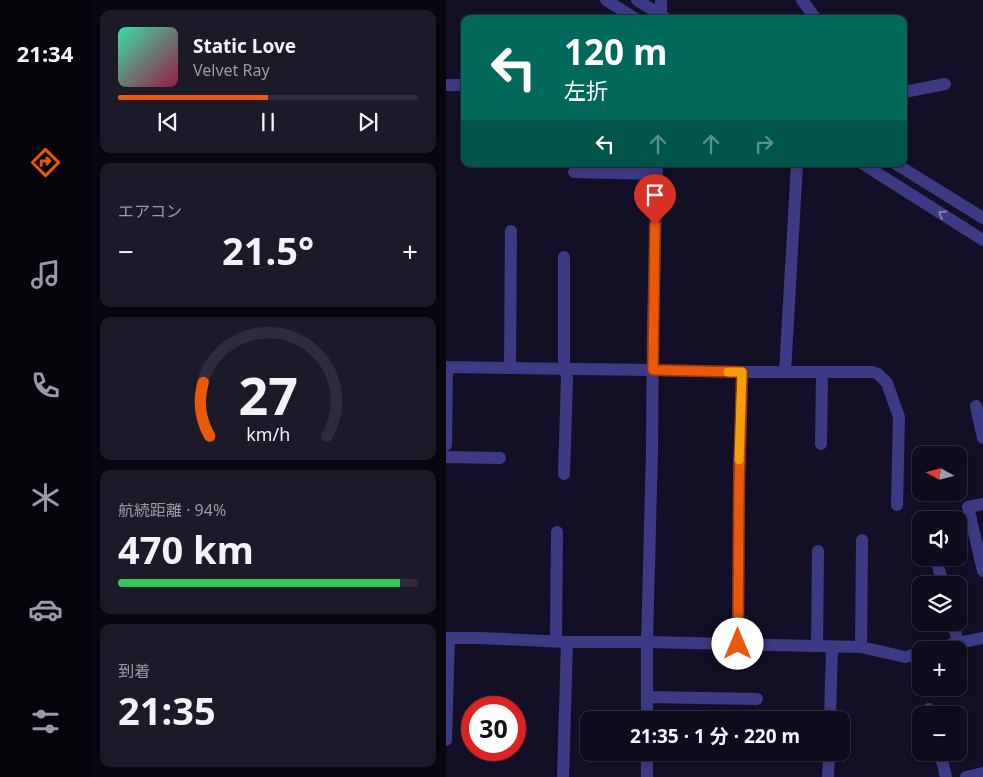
<!DOCTYPE html>
<html lang="ja">
<head>
<meta charset="utf-8">
<style>
  body { margin:0; font-family:"Noto Sans","Noto Sans JP",sans-serif; background:#1c1929; color:#f1f3f6; height:100vh; display:flex; flex-direction:column; font-size:19px; white-space:nowrap }
  * { box-sizing:border-box; margin:0 }
  p { font-size:16px; color:#9b9ba3 }
  .icon { flex:none; width:28px; height:28px; fill:none; stroke:currentColor; stroke-width:2; stroke-linecap:round; stroke-linejoin:round }
  .map { position:relative; flex:1; overflow:hidden }
  .sheet { display:flex; flex-direction:column; gap:10px; padding:10px; background:#08060f; width:356px }
  .sheet>* { flex:none }
  .guide { position:absolute; left:15px; top:15px; width:446px; height:152px; border-radius:10px; box-shadow:0 2px 8px #0003,0 0 0 1px #2e2b3b; background:#00695c; color:#fff; overflow:hidden }
  .needle { width:32px; rotate:277deg }
  .tools { position:absolute; left:466px; top:446px; display:grid; gap:10px }
  .tools a { display:grid; place-items:center; width:55px; height:55px; border-radius:10px; background:#0e0b1c; box-shadow:0 2px 8px #0003,0 0 0 1px #2e2b3b; font-size:25px }
  .speed { position:absolute; left:15px; top:696px; display:flex; gap:10px; font-size:25px; font-weight:700; text-align:center }
  .speed>* { display:grid; place-content:center; width:65px; height:65px; border-radius:50%; background:#0e0b1c; box-shadow:0 2px 8px #0003,0 0 0 1px #2e2b3b; line-height:1 }
  .speed .limit { border:8px solid #d22; background:#fff; color:#111 }
  .pin { position:absolute; display:grid; place-items:center; width:42px; height:42px; color:#fff; margin:-51px -21px; border-radius:50% 50% 50% 0; rotate:-45deg; box-shadow:0 0 5px #0007 }
  .pin .icon { rotate:45deg }
  .me { position:absolute; width:55px; margin:-28px; rotate:0deg; stroke-linejoin:round; filter:drop-shadow(0 0 4px #0008) }
  .turn { display:flex; align-items:center; gap:18px; height:105px; padding:0 20px; font-size:22px }
  .turn .icon { width:65px; height:65px; stroke-width:2.5 }
  .turn b { display:block; font-size:35px; line-height:42px }
  .lanes { display:flex; align-items:center; height:48px; padding:0 20px; background:#0003; justify-content:center; gap:25px; direction:ltr }
  .lanes .off { opacity:.35 }
  .big { font-size:38px; font-weight:700; line-height:1.1 }
  .sheet .widget { flex:1; display:flex; flex-direction:column; justify-content:center; gap:8px; min-width:0; padding:0 18px; border-radius:10px; background:#1c1929 }
  .sheet .dial { align-items:center; gap:0 }
  .dial svg { height:130px; overflow:visible; fill:none; stroke:#2e2b3b; stroke-width:7; stroke-linecap:round; text-anchor:middle }
  .dial text { fill:#f1f3f6; stroke:none }
  .song { display:flex; align-items:center; gap:15px }
  .cover { width:60px; height:60px; border-radius:8px; background:linear-gradient(135deg,hsl(160 70% 55%),hsl(340 70% 35%)) }
  .played { height:5px; border-radius:2px; background:linear-gradient(90deg,#ea580c 50%,#2e2b3b 50%) }
  .keys { display:flex; justify-content:space-around; direction:ltr }
  .heat { display:flex; justify-content:space-between; align-items:center; font-size:28px; direction:ltr }
  .charge { height:8px; border-radius:4px; background:linear-gradient(90deg,#34c759 94%,#2e2b3b 0) }
  .trip { position:absolute; left:134px; top:711px; width:270px; height:50px; border-radius:10px; background:#0e0b1c; box-shadow:0 2px 8px #0003,0 0 0 1px #2e2b3b; font-weight:700; line-height:50px; text-align:center }
  main { display:flex; flex:1; min-height:0 }
  .tab-bar { display:flex; flex-direction:column; width:90px; justify-content:space-around; align-items:center; background:#06040b; color:#9b9ba3 }
  .tab-bar .icon { width:35px; height:35px }
  .tab-bar .current { color:#ea580c }
  .tab-bar b { font-size:22px; color:#f1f3f6 }
  .map>svg:first-child { display:block }
</style>
</head>
<body>
<main>
<nav class="tab-bar">
<b>21:34</b>
<svg class="icon current" aria-label="directions" viewBox="0 0 24 24"><path d="M12 3l9 9-9 9-9-9zM9 14v-3h6M13 9l2 2-2 2"/></svg>
<svg class="icon" aria-label="music" viewBox="0 0 24 24"><path d="M9 18V5l10-2v13"/><circle cx="6" cy="18" r="3"/><circle cx="16" cy="16" r="3"/></svg>
<svg class="icon" aria-label="phone" viewBox="0 0 24 24"><path d="M5 4h4l2 5-3 2q2 4 5 5l2-3 5 2v4C11 20 4 13 5 4z"/></svg>
<svg class="icon" aria-label="climate" viewBox="0 0 24 24"><path d="M12 3v18M4 7l16 10M4 17L20 7"/></svg>
<svg class="icon" aria-label="car" viewBox="0 0 24 24"><path d="M5 17H2v-5l4-1 3-4h7l3 4 3 1v5h-3M9 17h6M6 11h13"/><circle cx="7" cy="17" r="2"/><circle cx="17" cy="17" r="2"/></svg>
<svg class="icon" aria-label="filters" viewBox="0 0 24 24"><path d="M4 7h16M4 17h16"/><circle cx="9" cy="7" r="2"/><circle cx="15" cy="17" r="2"/></svg>
</nav>
<section class="sheet">
<div class="widget">
<div class="song"><i class="cover"></i><div><b>Static Love</b><p>Velvet Ray</p></div></div>
<div class="played"></div>
<div class="keys"><svg class="icon" aria-label="previous" viewBox="0 0 24 24"><path d="M18 5L8 12l10 7zM5 5v14"/></svg><svg class="icon" aria-label="pause" viewBox="0 0 24 24"><path d="M8 5v14M16 5v14"/></svg><svg class="icon" aria-label="next" viewBox="0 0 24 24"><path d="M6 5l10 7-10 7zM19 5v14"/></svg></div>
</div>
<div class="widget"><p>エアコン</p>
<div class="heat"><a>−</a><b class="big">21.5°</b><a>+</a></div>
</div>
<div class="widget dial"><svg viewBox="0 0 100 80">
<path d="M14 69A42 42 0 1 1 86 69"/>
<path d="M14 69A42 42 0 0 1 10 36" stroke="#ea580c"/>
<text x="50" y="56" font-size="32" font-weight="700">27</text>
<text x="50" y="72" font-size="11">km/h</text>
</svg></div>
<div class="widget"><p>航続距離 · 94%</p><b class="big">470 km</b><div class="charge"></div></div>
<div class="widget"><p>到着</p><b class="big">21:35</b></div>
</section>
<div class="map">
<svg width="537" height="777" viewBox="0 0 537 777">
  <rect width="100%" height="100%" fill="#130f26"/>
  <g fill="none" stroke-linecap="round" stroke-linejoin="round">
    <path stroke="#3d3a85" stroke-width="12" d="M 160,0 L 190,19
      M 191,0 L 221,19
      M 356,0 L 370,19
      M 215,19 L 215,0
      M 0,85 L 19,85
      M 458,92 L 499,84
      M 417,164 L 537,240
      M 450,164 L 537,218
      M 128,172 L 211,174
      M 118,257 L 118,361 L 121,378 L 118,474
      M 0,367 L 207,370 L 296,372 L 427,372 L 432,374 L 441,383 L 453,417 L 451,505
      M 64,368 L 65,231
      M 339,372 L 351,164
      M 530,406 L 537,438
      M 375,444 L 376,372
      M 0,445 L 1,367
      M 0,457 L 54,458
      M 537,504 L 522,507 L 537,571
      M 491,562 L 497,585
      M 507,622 L 512,643
      M 0,638 L 34,638 L 121,642 L 201,642 L 415,647 L 459,657 L 475,653
      M 110,641 L 111,532
      M 292,644 L 293,470 L 296,372
      M 371,646 L 372,551
      M 415,647 L 416,540
      M 485,650 L 512,643 L 537,638
      M 201,697 L 311,699
      M 483,709 L 485,715
      M 201,720 L 201,642 L 206,450 L 207,321 L 211,164
      M 384,720 L 386,647
      M 0,740 L 3,638
      M 494,752 L 500,777
      M 117,777 L 121,642
      M 201,777 L 201,752
      M 382,777 L 383,752
      M 520,777 L 537,773"/>
  </g>
  <defs><path id="oneway-chevron" d="M-2-3.5L2.5 0L-2 3.5" fill="none" stroke-width="1.6" stroke-linecap="round" stroke-linejoin="round" transform="scale(1.25)"/></defs>
  <use stroke="#837fbc" href="#oneway-chevron" transform="translate(496 214) rotate(-148)"/>
  <g fill="none" stroke-linecap="round" stroke-linejoin="round">
    <g stroke="#983908" stroke-width="12">
      <path id="route" d="M 209,225 L 207,370 L 296,372 L 293,490 L 292,644"/>
    </g>
    <use href="#route" stroke="#ea580c" stroke-width="9"/>
    <path stroke="#f59e0b" stroke-width="9" d="M 282,372 L 296,372 L 293,460"/>
  </g>
</svg>
<div class="tools">
<a><svg class="needle" viewBox="-14 -14 28 28"><path d="M0-13l5 13h-10z" fill="#e53935"/><path d="M0 13l5-13h-10z" fill="#9b9ba3"/></svg></a>
<a><svg class="icon" aria-label="sound" viewBox="0 0 24 24"><path d="M4 9h4l5-4v14l-5-4H4zM17 9q2 3 0 6"/></svg></a>
<a><svg class="icon" aria-label="layers" viewBox="0 0 24 24"><path d="M12 4l9 5-9 5-9-5zM3 14l9 5 9-5"/></svg></a>
<a>+</a>
<a>−</a>
</div>
<div class="speed"><div class="limit">30</div></div>
<div class="pin" style="left:209px;top:225px;background:#d93025"><svg class="icon" aria-label="arrive" viewBox="0 0 24 24"><path d="M6 21V4h12l-3 4 3 4H6"/></svg></div>
<svg class="me" style="left:292px;top:644px" viewBox="-20 -20 40 40"><circle r="19" fill="#fff"/><path d="M0-13L10 11 0 6-10 11z" fill="#ea580c"/></svg>
<div class="trip">21:35 · 1 分 · 220 m</div>
<div class="guide">
<div class="turn"><svg class="icon" aria-label="left" viewBox="0 0 24 24"><path d="M17 20v-9H6M10 6l-5 5 5 5"/></svg><div><b>120 m</b>左折</div></div>
<div class="lanes"><svg class="icon" aria-label="left" viewBox="0 0 24 24"><path d="M17 20v-9H6M10 6l-5 5 5 5"/></svg><svg class="icon off" aria-label="ahead" viewBox="0 0 24 24"><path d="M12 20V5M6 11l6-6 6 6"/></svg><svg class="icon off" aria-label="ahead" viewBox="0 0 24 24"><path d="M12 20V5M6 11l6-6 6 6"/></svg><svg class="icon off" aria-label="right" viewBox="0 0 24 24"><path d="M7 20v-9h11M14 6l5 5-5 5"/></svg></div>
</div>
</div>
</main>
</body>
</html>
